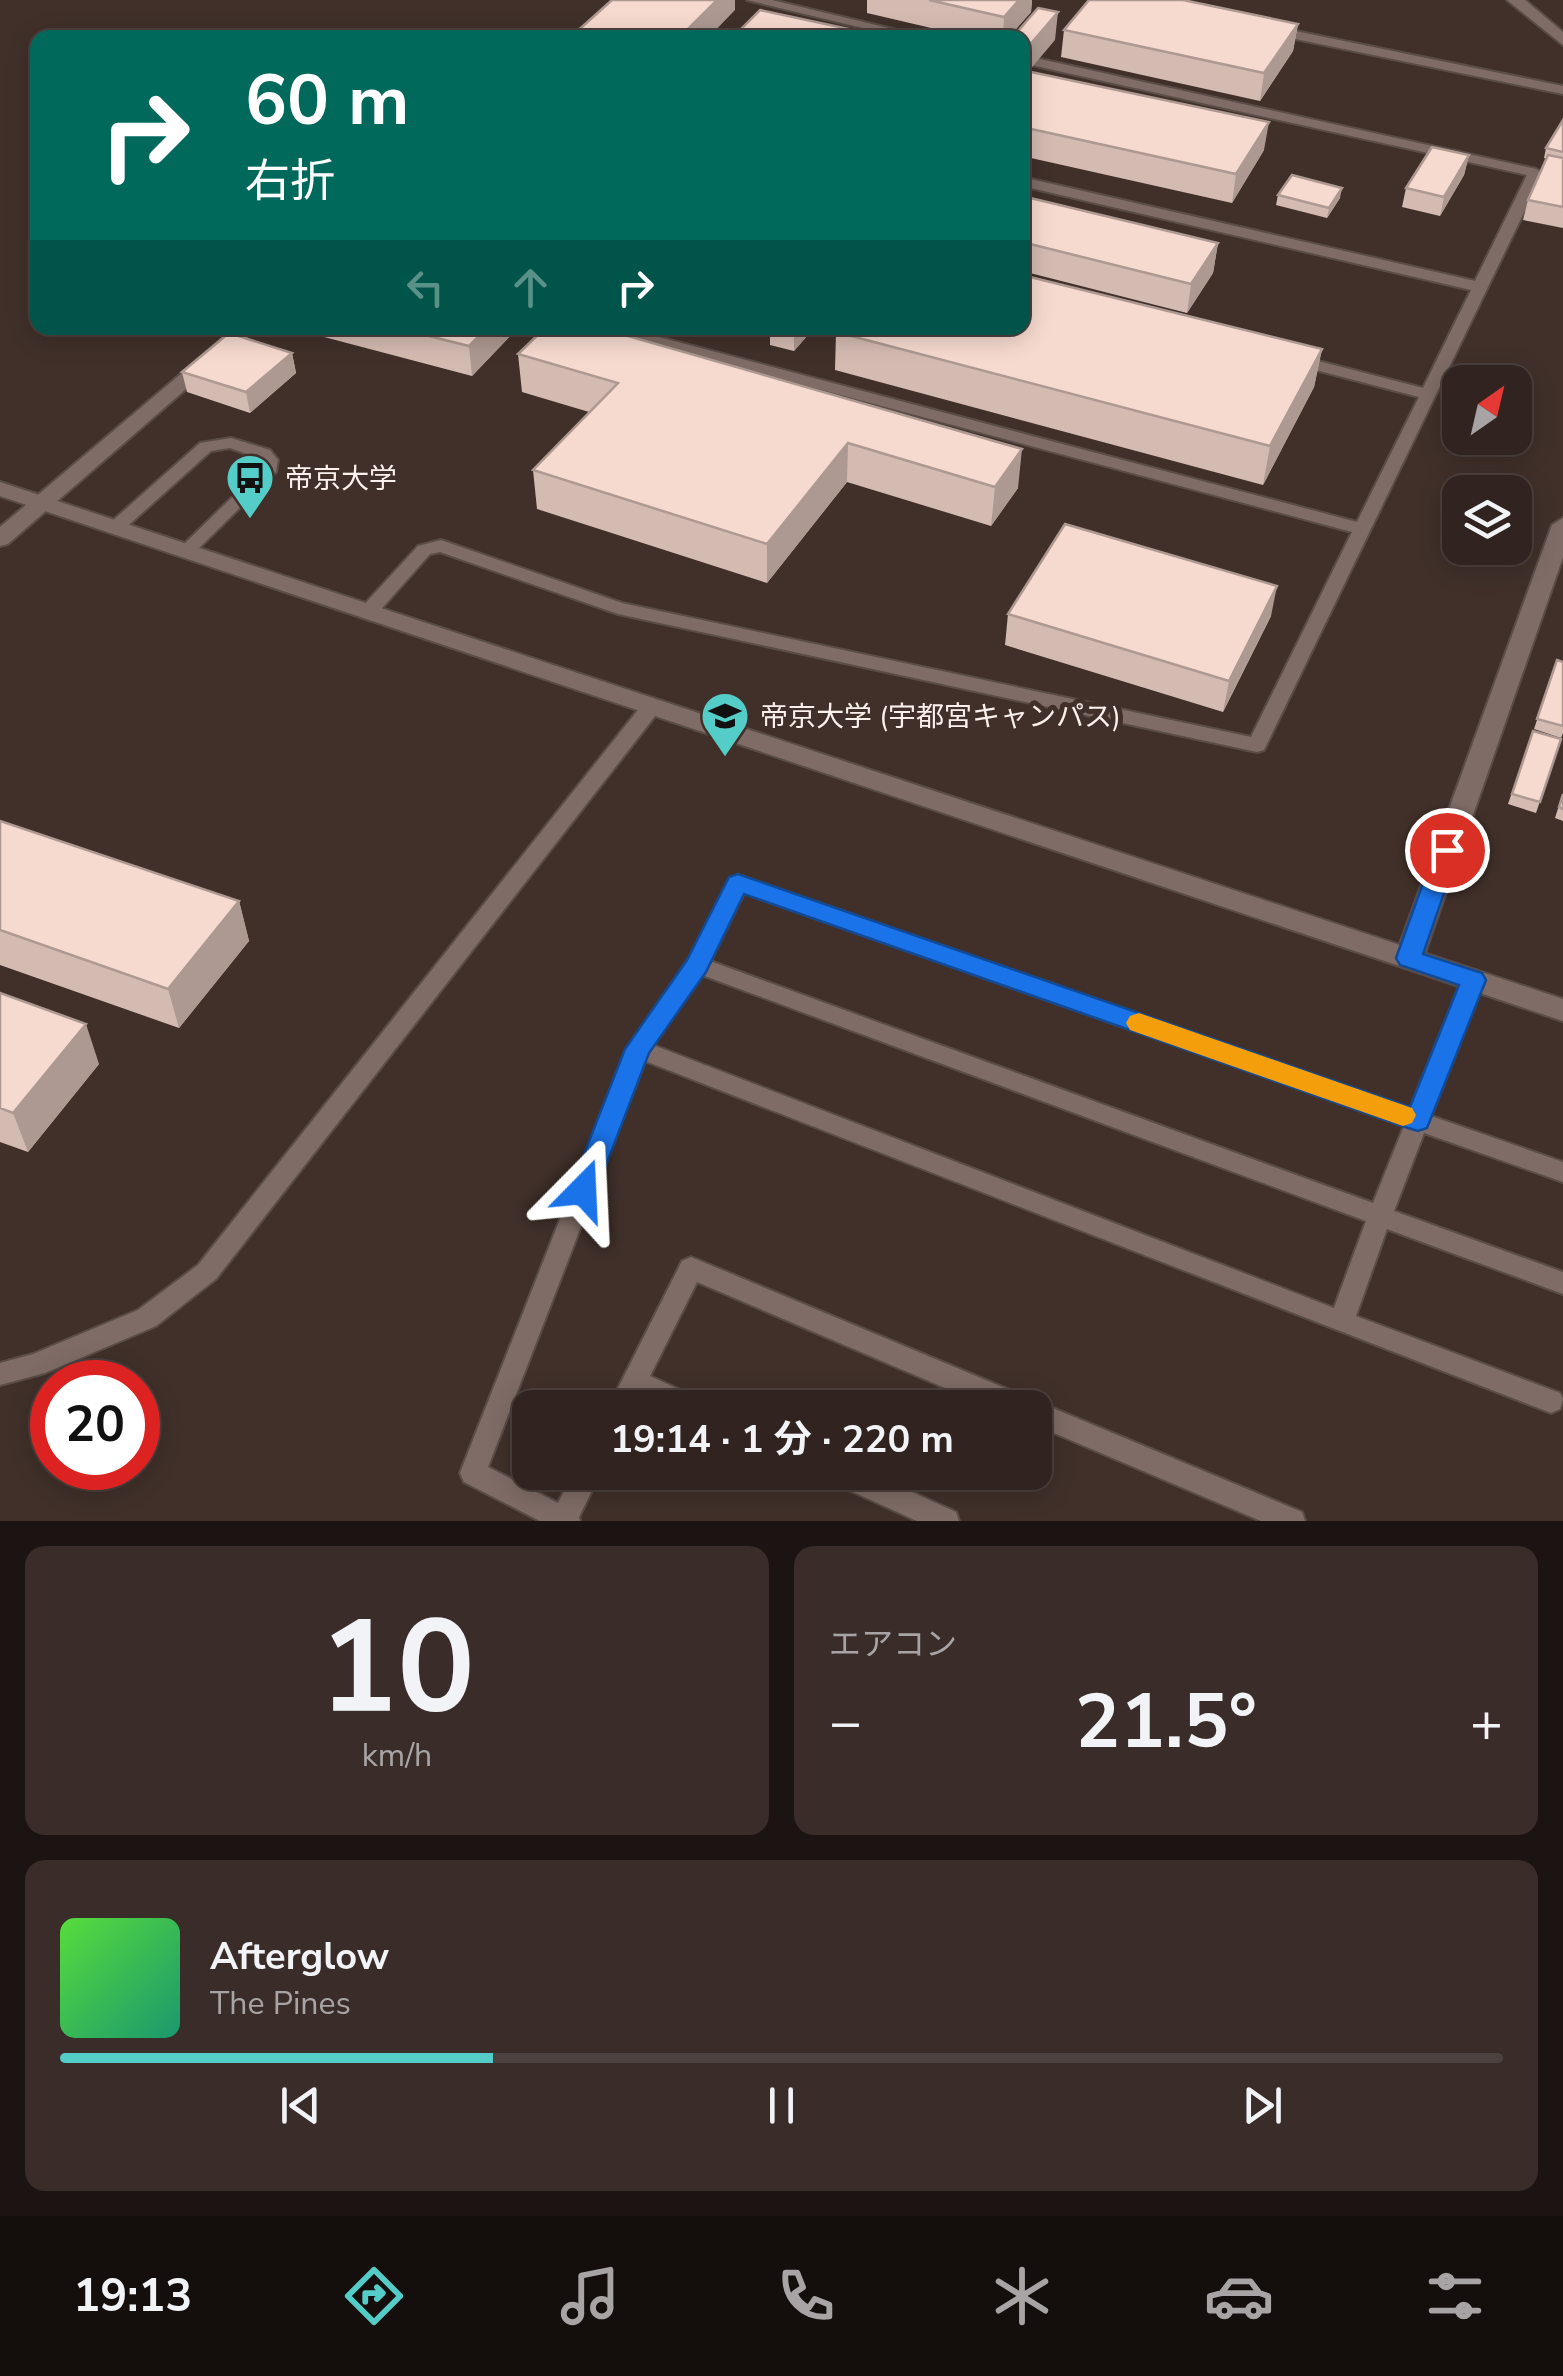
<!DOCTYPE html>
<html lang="ja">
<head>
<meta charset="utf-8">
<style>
  body { margin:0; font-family:"Nunito Sans","Noto Sans JP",sans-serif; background:#392c29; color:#f1f3f6; height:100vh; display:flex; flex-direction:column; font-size:38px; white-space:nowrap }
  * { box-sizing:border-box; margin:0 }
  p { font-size:32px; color:#a8a4a5 }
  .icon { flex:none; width:55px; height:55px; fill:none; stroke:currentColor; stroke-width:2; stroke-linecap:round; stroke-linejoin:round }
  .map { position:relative; height:1521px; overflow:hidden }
  .side { display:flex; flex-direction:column; gap:25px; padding:25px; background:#1b1412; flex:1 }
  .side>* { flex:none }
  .hud { position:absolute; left:30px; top:30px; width:1000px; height:305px; border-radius:20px; box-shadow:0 5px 25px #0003,0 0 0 2px #4c413e; background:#00695c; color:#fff; overflow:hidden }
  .needle { width:65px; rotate:34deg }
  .buttons { position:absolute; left:1442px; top:365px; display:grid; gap:20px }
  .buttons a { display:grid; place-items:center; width:90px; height:90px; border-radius:20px; background:#312420; box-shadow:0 5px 25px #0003,0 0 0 2px #4c413e; font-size:50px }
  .speed { position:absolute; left:30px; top:1360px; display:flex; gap:20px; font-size:50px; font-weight:700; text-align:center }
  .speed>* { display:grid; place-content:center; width:130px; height:130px; border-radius:50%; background:#312420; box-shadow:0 5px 25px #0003,0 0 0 2px #4c413e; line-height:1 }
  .speed .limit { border:15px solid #d22; background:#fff; color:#111 }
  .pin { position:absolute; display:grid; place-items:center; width:85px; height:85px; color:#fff; margin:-42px; border:5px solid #fff; border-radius:50%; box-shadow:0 2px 10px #0007 }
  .me { position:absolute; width:110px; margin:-55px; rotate:21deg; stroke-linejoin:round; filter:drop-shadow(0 0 8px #0008) }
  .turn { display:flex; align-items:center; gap:35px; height:210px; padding:0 50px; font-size:45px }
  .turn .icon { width:130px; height:130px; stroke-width:2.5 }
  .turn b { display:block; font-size:70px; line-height:85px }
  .lanes { display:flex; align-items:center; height:95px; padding:0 50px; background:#0003; justify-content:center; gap:50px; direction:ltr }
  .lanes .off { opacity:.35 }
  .big { font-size:75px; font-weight:700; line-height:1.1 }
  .side .card { flex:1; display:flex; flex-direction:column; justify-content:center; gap:15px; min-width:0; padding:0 35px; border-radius:20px; background:#392c29 }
  .side .dial { align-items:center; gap:0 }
  .dial b { font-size:130px; line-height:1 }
  .song { display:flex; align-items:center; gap:30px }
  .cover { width:120px; height:120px; border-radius:15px; background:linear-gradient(135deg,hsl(110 70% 55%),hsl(160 70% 35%)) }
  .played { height:10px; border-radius:5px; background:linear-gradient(90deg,#54cdc8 30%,#4c413e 30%) }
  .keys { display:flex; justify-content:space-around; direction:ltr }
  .heat { display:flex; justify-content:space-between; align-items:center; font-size:55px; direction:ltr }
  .side .tiles { flex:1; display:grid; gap:25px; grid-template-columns:1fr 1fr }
  .card:last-child { grid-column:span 2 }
  .trip { position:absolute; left:512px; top:1390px; width:540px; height:100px; border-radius:20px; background:#312420; box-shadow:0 5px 25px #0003,0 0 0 2px #4c413e; font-weight:700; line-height:100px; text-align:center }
  .tabs { display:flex; height:160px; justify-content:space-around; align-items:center; background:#140e0d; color:#a8a4a5 }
  .tabs .icon { width:70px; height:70px }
  .tabs .current { color:#54cdc8 }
  .tabs b { font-size:45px; color:#f1f3f6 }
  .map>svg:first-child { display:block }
</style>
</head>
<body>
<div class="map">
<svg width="1563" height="1521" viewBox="0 0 1563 1521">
  <rect width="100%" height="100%" fill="#41302a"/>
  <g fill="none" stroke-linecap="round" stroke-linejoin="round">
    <g stroke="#5a4c47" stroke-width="4">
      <path id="service" d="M 747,0 L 772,0 L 930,38 L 904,38 Z
        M 1271,26 L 1563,86 L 1563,94 L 1266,33 L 1264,30 Z
        M 1022,55 L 1536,169 L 1543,173 L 1264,750 L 1257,752 L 618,614 L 440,552 L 430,554 L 375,616 L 361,616 L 359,612 L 361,608 L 418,546 L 441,540 L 622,603 L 1251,737 L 1352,532 L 602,331 L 600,328 L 625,328 L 1357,522 L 1419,397 L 1285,362 L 1283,359 L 1291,354 L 1423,388 L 1471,290 L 1022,186 L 1022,177 L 1475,281 L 1527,175 L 1022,63 Z
        M 231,438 L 270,450 L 278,460 L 276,472 L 192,555 L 186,557 L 177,551 L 259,471 L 258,458 L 230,448 L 211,451 L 122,531 L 110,531 L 107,527 L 110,523 L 200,443 Z
        M 652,699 L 662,706 L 659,711 L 216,1279 L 156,1326 L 45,1373 L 0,1385 L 0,1363 L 33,1354 L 138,1310 L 198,1265 L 645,701 Z
        M 738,875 L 1410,1109 L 1462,980 L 1465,974 L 1481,974 L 1484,980 L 1431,1116 L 1563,1162 L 1563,1182 L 1424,1133 L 1394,1211 L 1563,1272 L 1563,1294 L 1387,1229 L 1356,1316 L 1560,1393 L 1563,1399 L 1560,1409 L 1551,1413 L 645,1061 L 488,1467 L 558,1503 L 574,1472 L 601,1472 L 579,1517 L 580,1521 L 540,1521 L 464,1482 L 460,1473 L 627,1049 L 688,960 L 731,878 ZM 744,893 L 1404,1126 L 1373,1203 L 710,961 ZM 702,975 L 1366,1221 L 1334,1308 L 653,1045 Z
        M 691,1257 L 1302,1512 L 1305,1521 L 1261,1521 L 1035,1425 L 1035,1408 L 992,1408 L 697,1282 L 650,1376 L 702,1400 L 706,1408 L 665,1408 L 640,1396 L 634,1408 L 608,1408 L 682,1261 Z
        M 825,1472 L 868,1472 L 956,1512 L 959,1521 L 917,1521 L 829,1481 Z"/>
    </g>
    <g stroke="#5a4c47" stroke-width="4">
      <path id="minor" d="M 1507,0 L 1525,0 L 1563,32 L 1563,45 Z
        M 235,328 L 256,328 L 8,544 L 0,546 L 0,527 Z
        M 1563,518 L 1563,557 L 1423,958 L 1419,965 L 1409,968 L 1399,965 L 1395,958 L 1552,525 Z"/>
    </g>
    <g stroke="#5a4c47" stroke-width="4">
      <path id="tertiary" d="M 0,482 L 1563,999 L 1563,1021 L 0,496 Z"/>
    </g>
    <use href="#service" fill="#7f6c66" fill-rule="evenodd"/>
    <use href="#minor" fill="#7f6c66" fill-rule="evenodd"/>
    <use href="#tertiary" fill="#7f6c66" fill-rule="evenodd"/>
  </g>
  <path fill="#d4bbb2" d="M 867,0 L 1032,0 L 1031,12 L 1008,38 L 974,38 L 867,13 Z
    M 1298,24 L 1293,51 L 1260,101 L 1061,57 L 1064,30 Z
    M 1022,84 L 1264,150 L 1232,203 L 1022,156 Z
    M 1563,120 L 1563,228 L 1523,220 L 1528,200 L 1547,159 L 1544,158 L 1546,148 Z
    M 1469,155 L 1464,175 L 1440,216 L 1402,207 L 1406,188 Z
    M 1278,195 L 1340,198 L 1327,218 L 1276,205 Z
    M 1022,196 L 1218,243 L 1213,273 L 1187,313 L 1022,271 Z
    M 290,328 L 518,328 L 472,376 Z
    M 770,328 L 814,328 L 794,351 L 770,345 Z
    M 836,332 L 1322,349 L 1314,387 L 1263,485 L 835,370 Z
    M 292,353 L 296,373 L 250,413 L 187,392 L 182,372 Z
    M 518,354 L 1018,488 L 991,526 L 847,482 L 767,583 L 537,509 L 533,470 L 589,412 L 522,392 Z
    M 1008,614 L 1271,616 L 1223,712 L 1005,645 Z
    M 1557,660 L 1563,662 L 1563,733 L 1561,738 L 1534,729 Z
    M 1533,731 L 1561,739 L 1536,813 L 1508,804 Z
    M 1563,793 L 1563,821 L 1555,818 Z
    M 0,821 L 239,901 L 249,941 L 179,1028 L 0,965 Z
    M 0,993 L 99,1064 L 28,1152 L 0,1142 Z"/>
  <path fill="#ad9991" d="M 717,0 L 735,0 L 735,10 L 708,38 L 679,38 Z
    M 1019,0 L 1032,0 L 1031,12 L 1008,38 L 1003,38 L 1004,17 Z
    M 1058,12 L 1055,40 L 1022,79 L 1022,54 Z
    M 1298,24 L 1293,51 L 1260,101 L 1264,73 Z
    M 1269,122 L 1264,150 L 1232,203 L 1236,174 Z
    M 1469,155 L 1464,175 L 1440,216 L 1444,197 Z
    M 1342,188 L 1340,198 L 1327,218 L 1329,208 Z
    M 1218,243 L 1213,273 L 1187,313 L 1191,284 Z
    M 487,328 L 518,328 L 472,376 L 469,346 Z
    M 794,328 L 814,328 L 794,351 Z
    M 1322,349 L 1314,387 L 1263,485 L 1270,446 Z
    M 292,353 L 296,373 L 250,413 L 246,392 Z
    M 848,443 L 847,482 L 767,583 L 767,544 Z
    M 1022,449 L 1018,488 L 991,526 L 995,487 Z
    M 1277,586 L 1271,616 L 1223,712 L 1229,681 Z
    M 239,901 L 249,941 L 179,1028 L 168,989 Z
    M 86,1024 L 99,1064 L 28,1152 L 13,1113 Z"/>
  <path fill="#f7dacf" stroke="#ad9991" stroke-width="2.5" d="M 612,0 L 717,0 L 679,38 L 583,38 L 573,35 Z
    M 929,0 L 1019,0 L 1004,17 Z
    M 1089,0 L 1183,0 L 1298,24 L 1264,73 L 1064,30 Z
    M 1038,8 L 1058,12 L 1022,54 L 1022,38 L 1012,38 Z
    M 760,10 L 891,38 L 732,38 Z
    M 1031,72 L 1269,122 L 1236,174 L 1022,127 L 1022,84 Z
    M 1563,120 L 1563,152 L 1546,148 Z
    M 1432,147 L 1469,155 L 1444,197 L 1406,188 Z
    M 1548,155 L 1563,158 L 1563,207 L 1528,200 Z
    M 1292,175 L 1342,188 L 1329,208 L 1278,195 Z
    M 1022,196 L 1218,243 L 1191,284 L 1022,242 Z
    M 1022,275 L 1322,349 L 1270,446 L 836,332 L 840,328 L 1022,328 Z
    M 397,328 L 487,328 L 469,346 Z
    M 545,328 L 600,328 L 1022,449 L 995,487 L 848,443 L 767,544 L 533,470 L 618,383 L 518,354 Z
    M 229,333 L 292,353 L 246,392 L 182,372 Z
    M 1065,524 L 1277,586 L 1229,681 L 1008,614 Z
    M 1557,660 L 1563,662 L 1563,726 L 1537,719 Z
    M 1533,731 L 1561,739 L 1540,802 L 1512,794 Z
    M 1563,794 L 1563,809 L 1559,807 Z
    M 0,821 L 239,901 L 168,989 L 0,930 Z
    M 0,993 L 86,1024 L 13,1113 L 0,1108 Z"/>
  <path fill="#1a73e8" stroke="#114b97" stroke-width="2.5" d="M 1447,841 L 1459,850 L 1423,954 L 1482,973 L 1486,980 L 1427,1128 L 1418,1131 L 1408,1128 L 744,894 L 706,972 L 649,1053 L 593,1199 L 583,1202 L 574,1199 L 570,1190 L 625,1049 L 687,960 L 729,877 L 738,874 L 1410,1107 L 1459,985 L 1400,965 L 1396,958 L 1435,850 Z"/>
  <path fill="#f59e0b" d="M 1139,1013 L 1412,1108 L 1416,1115 L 1412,1123 L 1403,1126 L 1130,1030 L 1126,1023 L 1130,1016 Z"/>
  <defs>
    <g id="bus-pin" transform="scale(2.5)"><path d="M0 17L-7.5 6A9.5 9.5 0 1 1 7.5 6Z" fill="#54cdc8" stroke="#41302a"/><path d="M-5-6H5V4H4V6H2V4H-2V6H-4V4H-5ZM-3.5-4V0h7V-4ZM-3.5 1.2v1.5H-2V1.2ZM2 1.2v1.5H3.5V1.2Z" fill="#111"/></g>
    <g id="university-pin" transform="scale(2.5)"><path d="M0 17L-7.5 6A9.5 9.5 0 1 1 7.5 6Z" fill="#54cdc8" stroke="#41302a"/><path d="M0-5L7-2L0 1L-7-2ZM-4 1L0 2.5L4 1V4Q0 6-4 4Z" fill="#111"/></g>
  </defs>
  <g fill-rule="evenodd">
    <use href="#bus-pin" x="250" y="478"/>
    <use href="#university-pin" x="725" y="716"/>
  </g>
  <g text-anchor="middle" stroke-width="10" stroke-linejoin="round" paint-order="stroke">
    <g font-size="28" fill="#fbf0ec" stroke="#41302a" text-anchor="start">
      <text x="285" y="488">帝京大学</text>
      <text x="760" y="726">帝京大学 (宇都宮キャンパス)</text>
    </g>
  </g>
</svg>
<div class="buttons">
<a><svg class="needle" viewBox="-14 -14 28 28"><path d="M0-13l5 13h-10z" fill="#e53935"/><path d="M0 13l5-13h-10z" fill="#a8a4a5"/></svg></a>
<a><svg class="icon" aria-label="layers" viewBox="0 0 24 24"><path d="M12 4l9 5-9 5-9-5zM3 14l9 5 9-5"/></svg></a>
</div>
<div class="speed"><div class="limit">20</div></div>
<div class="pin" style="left:1447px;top:850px;background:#d93025"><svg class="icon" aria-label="arrive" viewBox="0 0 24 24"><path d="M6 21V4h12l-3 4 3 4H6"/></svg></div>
<svg class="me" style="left:583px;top:1190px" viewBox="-20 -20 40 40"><path d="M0-17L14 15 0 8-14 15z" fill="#1a73e8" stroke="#fff" stroke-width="4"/></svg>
<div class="trip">19:14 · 1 分 · 220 m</div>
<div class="hud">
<div class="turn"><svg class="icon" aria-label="right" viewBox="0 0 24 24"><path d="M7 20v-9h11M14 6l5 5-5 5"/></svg><div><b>60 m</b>右折</div></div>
<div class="lanes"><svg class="icon off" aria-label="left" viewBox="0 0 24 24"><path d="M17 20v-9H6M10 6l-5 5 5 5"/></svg><svg class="icon off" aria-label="ahead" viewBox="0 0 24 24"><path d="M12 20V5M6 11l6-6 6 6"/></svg><svg class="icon" aria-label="right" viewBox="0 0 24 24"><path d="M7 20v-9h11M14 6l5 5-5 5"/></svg></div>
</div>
</div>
<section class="side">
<div class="tiles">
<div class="card dial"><b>10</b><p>km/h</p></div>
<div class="card"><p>エアコン</p>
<div class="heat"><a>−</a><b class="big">21.5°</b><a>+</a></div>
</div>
<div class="card">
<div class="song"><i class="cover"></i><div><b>Afterglow</b><p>The Pines</p></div></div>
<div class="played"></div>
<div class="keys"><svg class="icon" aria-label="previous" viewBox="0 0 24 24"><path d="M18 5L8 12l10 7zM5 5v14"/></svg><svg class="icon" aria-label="pause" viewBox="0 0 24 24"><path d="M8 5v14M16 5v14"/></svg><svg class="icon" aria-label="next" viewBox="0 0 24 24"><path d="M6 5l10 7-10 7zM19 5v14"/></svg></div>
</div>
</div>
</section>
<nav class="tabs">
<b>19:13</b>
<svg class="icon current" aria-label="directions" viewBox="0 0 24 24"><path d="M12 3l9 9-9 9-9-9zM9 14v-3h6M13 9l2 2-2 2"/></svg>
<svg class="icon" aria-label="music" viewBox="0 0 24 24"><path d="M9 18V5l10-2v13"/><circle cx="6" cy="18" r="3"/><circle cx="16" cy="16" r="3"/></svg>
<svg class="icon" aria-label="phone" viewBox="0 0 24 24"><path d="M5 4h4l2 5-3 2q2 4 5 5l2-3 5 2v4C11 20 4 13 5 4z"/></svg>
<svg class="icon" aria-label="climate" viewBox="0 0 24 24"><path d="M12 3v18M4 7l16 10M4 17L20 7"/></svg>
<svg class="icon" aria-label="car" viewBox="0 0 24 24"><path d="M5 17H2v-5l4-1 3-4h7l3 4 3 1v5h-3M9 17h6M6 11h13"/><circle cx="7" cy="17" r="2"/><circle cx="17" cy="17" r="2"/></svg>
<svg class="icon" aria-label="filters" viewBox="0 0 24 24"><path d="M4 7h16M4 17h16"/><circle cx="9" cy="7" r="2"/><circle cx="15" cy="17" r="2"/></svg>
</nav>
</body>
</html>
